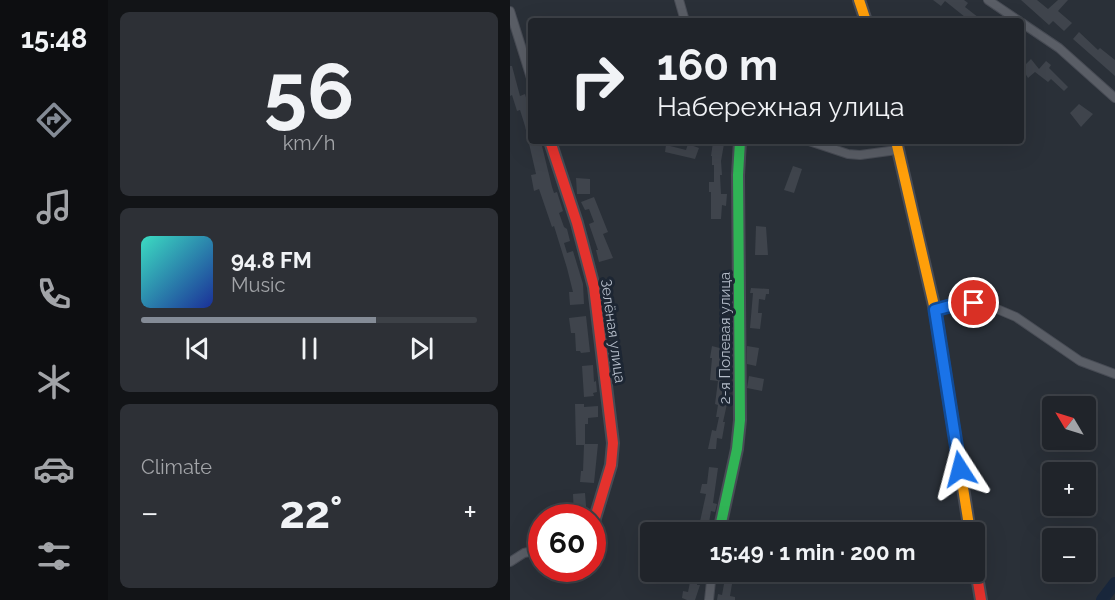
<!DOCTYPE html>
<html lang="en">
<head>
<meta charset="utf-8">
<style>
  body { margin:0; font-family:Raleway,sans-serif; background:#2d3036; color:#f1f3f6; height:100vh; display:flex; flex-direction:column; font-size:22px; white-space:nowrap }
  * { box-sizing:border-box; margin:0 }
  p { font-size:20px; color:#a2a4a8 }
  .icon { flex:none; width:33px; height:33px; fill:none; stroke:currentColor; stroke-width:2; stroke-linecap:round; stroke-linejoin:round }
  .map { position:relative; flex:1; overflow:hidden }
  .drawer { display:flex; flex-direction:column; gap:12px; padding:12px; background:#121417; width:402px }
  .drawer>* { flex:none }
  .hud { position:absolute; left:18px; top:18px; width:496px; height:126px; border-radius:6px; box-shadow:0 6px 24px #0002,0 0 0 2px #3d4147; background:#20242a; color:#f1f3f6; overflow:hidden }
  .needle { width:39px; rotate:308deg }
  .fabs { position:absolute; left:532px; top:396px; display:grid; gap:12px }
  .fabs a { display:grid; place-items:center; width:54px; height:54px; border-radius:6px; background:#20242a; box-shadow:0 6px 24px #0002,0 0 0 2px #3d4147; font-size:30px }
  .speed { position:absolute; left:18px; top:504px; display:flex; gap:12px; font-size:30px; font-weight:700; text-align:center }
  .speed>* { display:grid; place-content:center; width:78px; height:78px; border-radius:50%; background:#20242a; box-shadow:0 6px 24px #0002,0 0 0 2px #3d4147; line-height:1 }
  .speed .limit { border:9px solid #d22; background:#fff; color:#111 }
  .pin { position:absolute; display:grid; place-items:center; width:51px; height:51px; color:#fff; margin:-26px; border:3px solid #fff; border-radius:50%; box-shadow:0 2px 6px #0007 }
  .me { position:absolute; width:66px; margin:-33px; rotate:351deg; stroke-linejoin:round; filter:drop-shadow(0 0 4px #0008) }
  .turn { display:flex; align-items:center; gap:21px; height:126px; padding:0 30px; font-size:27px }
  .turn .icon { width:78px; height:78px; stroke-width:2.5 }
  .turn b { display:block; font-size:42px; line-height:51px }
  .big { font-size:45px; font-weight:700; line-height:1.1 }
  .drawer .tile { flex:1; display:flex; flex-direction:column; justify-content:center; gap:9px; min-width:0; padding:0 21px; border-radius:9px; background:#2d3036 }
  .drawer .dial { align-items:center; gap:0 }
  .dial b { font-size:78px; line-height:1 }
  .song { display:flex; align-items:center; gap:18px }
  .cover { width:72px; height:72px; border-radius:9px; background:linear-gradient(135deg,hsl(170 70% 55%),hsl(230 70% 35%)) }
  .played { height:6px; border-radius:3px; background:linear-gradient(90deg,#848b96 70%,#3d4147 70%) }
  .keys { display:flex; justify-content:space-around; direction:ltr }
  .heat { display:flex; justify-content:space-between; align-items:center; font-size:33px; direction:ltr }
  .trip { position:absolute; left:130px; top:522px; width:345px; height:60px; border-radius:6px; background:#20242a; box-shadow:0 6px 24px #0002,0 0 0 2px #3d4147; font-weight:700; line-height:60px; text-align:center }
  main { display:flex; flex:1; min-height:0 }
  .menu { display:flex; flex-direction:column; width:108px; justify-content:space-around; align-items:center; background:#0d0e11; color:#a2a4a8 }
  .menu .icon { width:42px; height:42px }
  .menu .selected { color:#848b96 }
  .menu b { font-size:27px; color:#f1f3f6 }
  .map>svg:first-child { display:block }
</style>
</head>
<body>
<main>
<nav class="menu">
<b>15:48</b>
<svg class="icon selected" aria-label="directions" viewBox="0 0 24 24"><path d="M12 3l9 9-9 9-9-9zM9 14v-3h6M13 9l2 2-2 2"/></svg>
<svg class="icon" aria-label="music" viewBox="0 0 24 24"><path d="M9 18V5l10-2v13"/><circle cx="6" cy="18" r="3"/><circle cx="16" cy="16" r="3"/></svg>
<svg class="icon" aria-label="phone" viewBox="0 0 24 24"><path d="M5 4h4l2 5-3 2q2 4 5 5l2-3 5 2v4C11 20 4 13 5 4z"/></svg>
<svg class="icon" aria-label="climate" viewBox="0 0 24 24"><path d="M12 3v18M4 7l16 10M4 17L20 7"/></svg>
<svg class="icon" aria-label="car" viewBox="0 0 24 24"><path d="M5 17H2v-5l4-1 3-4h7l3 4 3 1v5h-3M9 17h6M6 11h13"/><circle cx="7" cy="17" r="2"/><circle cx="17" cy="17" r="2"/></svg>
<svg class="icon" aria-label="filters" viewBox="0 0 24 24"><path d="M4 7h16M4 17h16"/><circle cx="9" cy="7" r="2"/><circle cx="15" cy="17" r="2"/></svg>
</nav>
<section class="drawer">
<div class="tile dial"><b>56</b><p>km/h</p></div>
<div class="tile">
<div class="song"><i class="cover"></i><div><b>94.8 FM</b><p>Music</p></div></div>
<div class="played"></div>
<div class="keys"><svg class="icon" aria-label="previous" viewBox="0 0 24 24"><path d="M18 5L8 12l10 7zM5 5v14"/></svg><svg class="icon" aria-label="pause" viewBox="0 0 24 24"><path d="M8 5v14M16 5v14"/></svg><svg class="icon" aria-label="next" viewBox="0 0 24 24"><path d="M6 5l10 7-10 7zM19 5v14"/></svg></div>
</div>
<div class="tile"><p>Climate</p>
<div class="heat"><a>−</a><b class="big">22°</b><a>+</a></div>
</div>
</section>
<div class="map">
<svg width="605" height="600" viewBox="0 0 605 600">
  <rect width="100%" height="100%" fill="#2a3038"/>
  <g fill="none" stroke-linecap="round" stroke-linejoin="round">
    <path stroke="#19273c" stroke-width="12" d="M 592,600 L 605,583"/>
  </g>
  <path fill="#3f444c" d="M 423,0 L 454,0 L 458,3 L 455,7 L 473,21 L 460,21 L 435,1 L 431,6 Z
    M 511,0 L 527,0 L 538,9 L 548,0 L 558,0 L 548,11 L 562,23 L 554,31 L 543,21 L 539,25 Z
    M 569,32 L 588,50 L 590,48 L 605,60 L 605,76 L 563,39 Z
    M 521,59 L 529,69 L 536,61 L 541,65 L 539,68 L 558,87 L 554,91 L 541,79 L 538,82 L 525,72 L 518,78 L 512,68 Z
    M 0,66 L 2,66 L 10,96 L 15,94 L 21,115 L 21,141 L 33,141 L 34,146 L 32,146 L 42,187 L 44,193 L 47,192 L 53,211 L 49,213 L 54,227 L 57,229 L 60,241 L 54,243 L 57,253 L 63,251 L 73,284 L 74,304 L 60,305 L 59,292 L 63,292 L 57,268 L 44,226 L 42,227 L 29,189 L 24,191 L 21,175 L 26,174 L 15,126 L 10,110 L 7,111 L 2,95 L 0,96 Z
    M 569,104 L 583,114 L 571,127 L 560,113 Z
    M 203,142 L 214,144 L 211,161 L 212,175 L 210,175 L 211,194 L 217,194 L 216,206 L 212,205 L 211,219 L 201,219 L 201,192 L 199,192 L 199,182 L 204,182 L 204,165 L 202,165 L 202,156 L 201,156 Z
    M 178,144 L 189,148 L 185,159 L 155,152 L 156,145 L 176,150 Z
    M 283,166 L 292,169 L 284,193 L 274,190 Z
    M 66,178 L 80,179 L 80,194 L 67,194 Z
    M 84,197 L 98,232 L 93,234 L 103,258 L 89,262 L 86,250 L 88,250 L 79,224 L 84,222 L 79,209 L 75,210 L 71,202 Z
    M 246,226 L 256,227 L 258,255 L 245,255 Z
    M 241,288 L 259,289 L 259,294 L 256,294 L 255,300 L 249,299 L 248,313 L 252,313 L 250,329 L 240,328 L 243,293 L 240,293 Z
    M 76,316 L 80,352 L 71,353 L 70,351 L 66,351 L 65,333 L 61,333 L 59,318 Z
    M 202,346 L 217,350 L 216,354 L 221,355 L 219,361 L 210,360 L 208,373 L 214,374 L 213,381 L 216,382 L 215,394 L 219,395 L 213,422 L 215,422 L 212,439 L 207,438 L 206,449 L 198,449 L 202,430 L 206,431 L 209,417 L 206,417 L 208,405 L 205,404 L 208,381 L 200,380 L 202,358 L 200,358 Z
    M 237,346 L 249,348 L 246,366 L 237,364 Z
    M 83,365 L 84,382 L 86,381 L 87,392 L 83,393 L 84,396 L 74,397 L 72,366 Z
    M 239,376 L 254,379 L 252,391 L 237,388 Z
    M 65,404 L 74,404 L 74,407 L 88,406 L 88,417 L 78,418 L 78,424 L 75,424 L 75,444 L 88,444 L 84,483 L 70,482 L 71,471 L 73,471 L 74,445 L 66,445 Z
    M 199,467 L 208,468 L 203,503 L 207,504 L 205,512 L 201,511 L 198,528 L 189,526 L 196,494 L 190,493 L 192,484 L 197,484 Z
    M 75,493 L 77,518 L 64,518 L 63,494 Z
    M 182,572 L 189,572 L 187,585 L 190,585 L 185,600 L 177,600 L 172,598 L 173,591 L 178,592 Z
    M 218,572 L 224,572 L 220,596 L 225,597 L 225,600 L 207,600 L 208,594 L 212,595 L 214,584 L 216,584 Z"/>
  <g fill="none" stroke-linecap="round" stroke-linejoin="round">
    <g stroke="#484c55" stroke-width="10">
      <path id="street" d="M 169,0 L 175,21
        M 478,0 L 509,21
        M 0,11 L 21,78
        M 512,23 L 549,48 L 605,98
        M 299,141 L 338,154 L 350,155 L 387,150
        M 425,310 L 447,304 L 480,306 L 506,317 L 570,361 L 605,374
        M 0,562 L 14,553 L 32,549
        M 199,600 L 202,572"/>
    </g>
    <g stroke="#484c55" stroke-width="14">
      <path id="fast" d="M 209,532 L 227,449 L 230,420 L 228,175 L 230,141"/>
    </g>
    <g stroke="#484c55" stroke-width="14">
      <path id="slow" d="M 349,0 L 356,21
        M 386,141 L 425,310 L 460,532"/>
    </g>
    <g stroke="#484c55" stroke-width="14">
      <path id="jam" d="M 40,141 L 67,223 L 84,287 L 103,443 L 101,465 L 82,528
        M 465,564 L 471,600"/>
    </g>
    <use href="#street" stroke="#5a5e66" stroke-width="8"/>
    <use href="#fast" stroke="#30b455" stroke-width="10"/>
    <use href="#slow" stroke="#ff9f0a" stroke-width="10"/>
    <use href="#jam" stroke="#e5322d" stroke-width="10"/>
  </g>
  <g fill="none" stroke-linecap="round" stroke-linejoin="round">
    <g stroke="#114b97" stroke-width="15">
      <path id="route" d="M 450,469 L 425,310 L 447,304 L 464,303"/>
    </g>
    <use href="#route" stroke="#1a73e8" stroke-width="10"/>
  </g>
  <g text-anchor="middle" stroke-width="6" stroke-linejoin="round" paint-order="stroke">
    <g font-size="15" fill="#b4bcc9" stroke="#1d2633">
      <text transform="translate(103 331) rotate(82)" y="5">Зелёная улица</text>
      <text transform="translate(215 338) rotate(-90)" y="5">2-я Полевая улица</text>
    </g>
  </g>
</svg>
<div class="fabs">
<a><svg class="needle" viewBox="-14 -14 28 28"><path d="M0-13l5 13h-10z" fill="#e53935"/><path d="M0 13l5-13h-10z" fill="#a2a4a8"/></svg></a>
<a>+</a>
<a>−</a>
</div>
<div class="speed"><div class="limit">60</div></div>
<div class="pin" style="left:464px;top:303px;background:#d93025"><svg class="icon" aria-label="arrive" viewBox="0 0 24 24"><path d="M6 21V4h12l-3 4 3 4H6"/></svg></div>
<svg class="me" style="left:450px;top:469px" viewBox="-20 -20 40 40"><path d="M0-17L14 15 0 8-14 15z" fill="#1a73e8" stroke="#fff" stroke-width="4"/></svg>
<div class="trip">15:49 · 1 min · 200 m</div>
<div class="hud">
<div class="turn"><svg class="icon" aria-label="right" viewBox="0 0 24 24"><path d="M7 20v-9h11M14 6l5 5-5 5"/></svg><div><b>160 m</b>Набережная улица</div></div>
</div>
</div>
</main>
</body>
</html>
